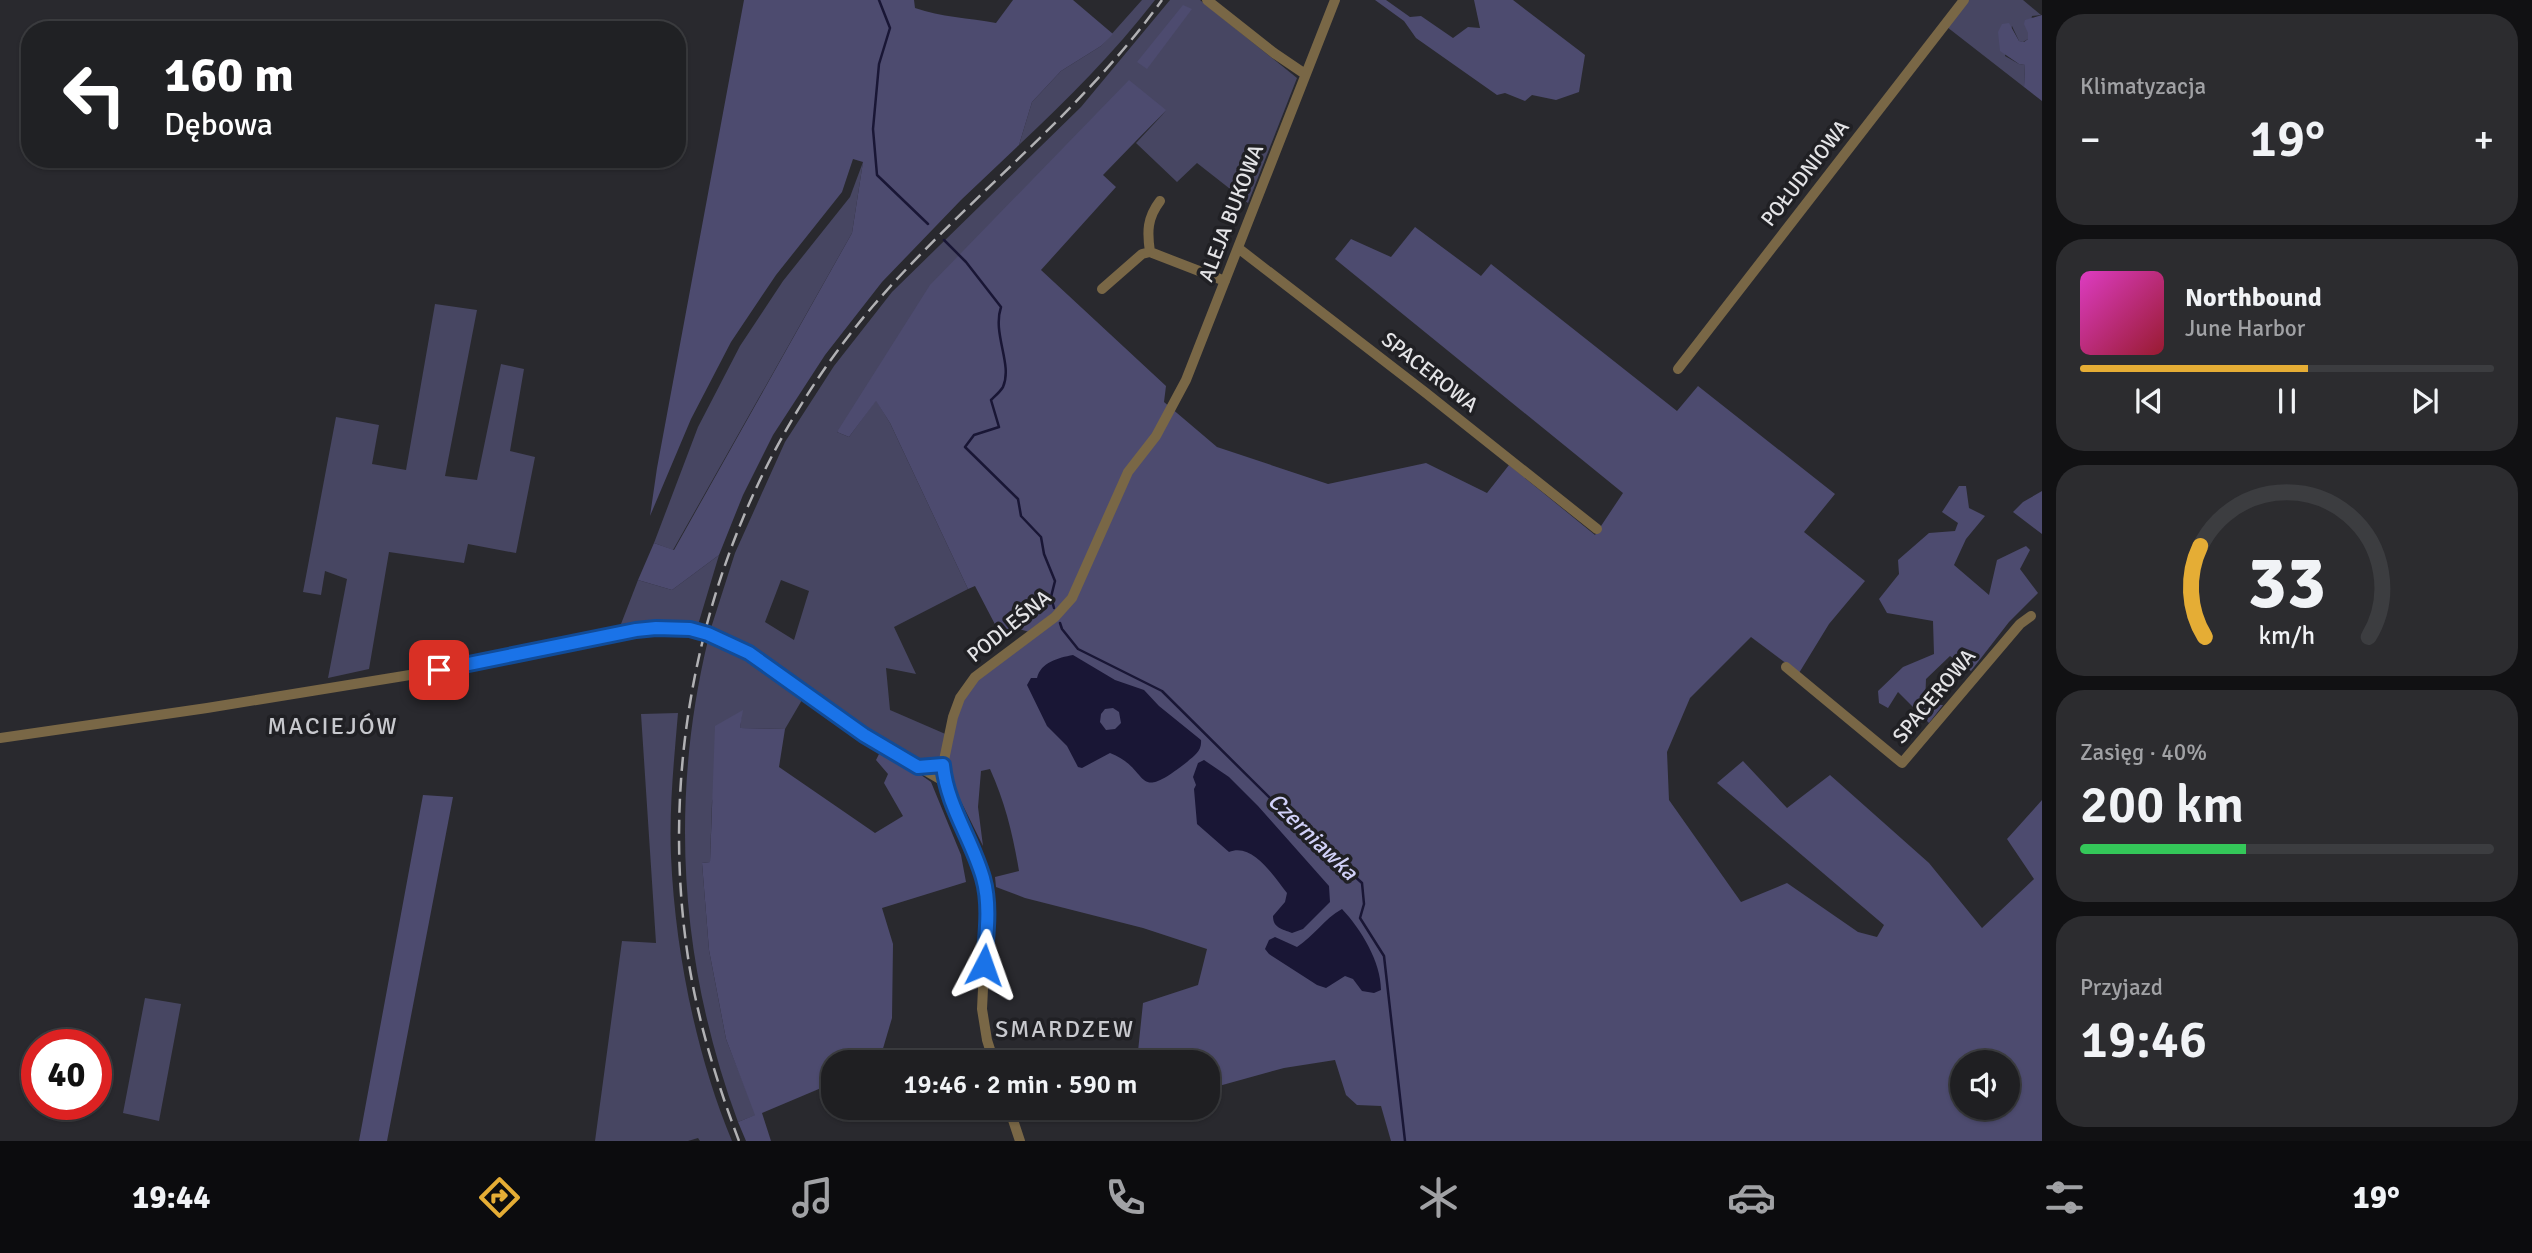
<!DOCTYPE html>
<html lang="pl">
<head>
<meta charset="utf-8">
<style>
  body { margin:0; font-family:Signika,sans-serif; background:#2c2c2f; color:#f1f3f6; height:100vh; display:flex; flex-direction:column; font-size:26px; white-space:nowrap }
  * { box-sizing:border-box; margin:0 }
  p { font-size:23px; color:#a1a2a5 }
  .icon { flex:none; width:38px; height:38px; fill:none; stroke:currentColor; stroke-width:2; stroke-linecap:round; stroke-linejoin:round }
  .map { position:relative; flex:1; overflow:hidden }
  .panel { display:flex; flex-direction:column; gap:14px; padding:14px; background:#111113; width:490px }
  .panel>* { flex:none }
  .guide { position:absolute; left:21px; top:21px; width:665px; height:147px; border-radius:28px; box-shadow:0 2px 5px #0004,0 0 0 2px #3c3d40; background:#202124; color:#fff; overflow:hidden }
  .fabs { position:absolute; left:1950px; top:1050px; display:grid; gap:14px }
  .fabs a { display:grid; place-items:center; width:70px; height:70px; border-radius:50%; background:#1f1f22; box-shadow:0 2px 5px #0004,0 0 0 2px #3c3d40; font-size:35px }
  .speed { position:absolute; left:21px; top:1029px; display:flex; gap:14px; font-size:35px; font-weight:700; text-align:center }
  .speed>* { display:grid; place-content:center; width:91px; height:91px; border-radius:50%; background:#1f1f22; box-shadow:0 2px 5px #0004,0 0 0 2px #3c3d40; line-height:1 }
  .speed .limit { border:10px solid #d22; background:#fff; color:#111 }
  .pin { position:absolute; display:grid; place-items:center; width:60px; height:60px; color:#fff; margin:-30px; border-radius:14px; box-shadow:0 4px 10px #0006 }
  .me { position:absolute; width:77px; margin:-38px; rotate:4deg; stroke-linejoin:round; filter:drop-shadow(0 0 5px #0008) }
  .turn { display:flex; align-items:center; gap:24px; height:147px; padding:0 28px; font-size:32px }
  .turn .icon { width:91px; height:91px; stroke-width:2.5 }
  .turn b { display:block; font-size:49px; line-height:60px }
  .big { font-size:52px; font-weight:600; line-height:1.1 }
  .panel .widget { flex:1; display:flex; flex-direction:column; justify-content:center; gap:10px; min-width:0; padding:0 24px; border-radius:28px; background:#2c2c2f }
  .panel .dial { align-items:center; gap:0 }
  .dial svg { height:182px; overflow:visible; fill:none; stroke:#3c3d40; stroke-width:7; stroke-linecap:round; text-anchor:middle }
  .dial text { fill:#f1f3f6; stroke:none }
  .song { display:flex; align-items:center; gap:21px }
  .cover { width:84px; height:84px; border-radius:10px; background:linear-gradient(135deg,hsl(310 70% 55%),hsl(350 70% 35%)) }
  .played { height:7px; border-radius:4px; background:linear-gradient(90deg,#e5ad35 55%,#3c3d40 55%) }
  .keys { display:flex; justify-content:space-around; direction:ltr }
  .heat { display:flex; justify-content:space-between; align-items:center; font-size:38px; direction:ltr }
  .charge { height:10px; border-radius:5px; background:linear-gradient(90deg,#34c759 40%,#3c3d40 0) }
  .trip { position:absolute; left:821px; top:1050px; width:399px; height:70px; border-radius:28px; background:#1f1f22; box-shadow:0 2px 5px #0004,0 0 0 2px #3c3d40; font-weight:600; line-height:70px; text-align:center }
  .menu { display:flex; height:112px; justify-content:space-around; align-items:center; background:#0c0c0e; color:#a1a2a5 }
  .menu .icon { width:49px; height:49px }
  .menu .active { color:#e5ad35 }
  .menu b { font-size:32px; color:#f1f3f6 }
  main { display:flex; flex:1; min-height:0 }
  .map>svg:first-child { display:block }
</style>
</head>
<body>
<main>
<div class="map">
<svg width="2042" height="1141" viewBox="0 0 2042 1141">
  <rect width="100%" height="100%" fill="#29292e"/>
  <path fill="#474662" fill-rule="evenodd" d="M 1142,0 L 1155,0 C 1114,53 1067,100 1019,145 L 1032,102 L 1061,71 L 1101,46 Z
    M 1170,0 L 1200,0 L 1297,78 L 1248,203 L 1197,163 L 1177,182 L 1136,143 L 1166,111 L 837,432 L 849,437 L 876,400 L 890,423 L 968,589 L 894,627 L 916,674 L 886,668 L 890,710 L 950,736 L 943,765 L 918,767 L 812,699 L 753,648 L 711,628 L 735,553 L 785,442 L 834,366 L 892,292 L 1081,107 ZM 781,580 L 809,591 L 794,640 L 765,622 Z
    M 1967,0 L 2023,0 L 2041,15 L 2032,16 L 2028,39 L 2023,42 L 2019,41 L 2012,26 L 2005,56 L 2019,64 L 2025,65 L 2024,87 L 1947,27 Z
    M 863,162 L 852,233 L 673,550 L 654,543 L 698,427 L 740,346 L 783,281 L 850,197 Z
    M 435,304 L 477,310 L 445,476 L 477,480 L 501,364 L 524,369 L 510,451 L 535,457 L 516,553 L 468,544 L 464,563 L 389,552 L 369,669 L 328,678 L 347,579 L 325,571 L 321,595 L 303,592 L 336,417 L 379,425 L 372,464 L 406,470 Z
    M 719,555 L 698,625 L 659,620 L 621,624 L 638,580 L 672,590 Z
    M 708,640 C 744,653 772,676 802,700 L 785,729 L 740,728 L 742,711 L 712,802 L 710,862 L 702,863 L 709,950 L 726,1039 L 756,1115 L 738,1122 C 680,965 669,803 708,640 Z
    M 678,713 C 674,760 669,809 671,856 C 675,950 696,1055 732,1141 L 700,1141 L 698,1138 L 688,1141 L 595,1141 L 622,941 L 656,943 L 641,714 Z
    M 145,998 L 181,1004 L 159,1121 L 123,1113 Z"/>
  <path fill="#4d4b6f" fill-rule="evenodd" d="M 744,0 L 914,0 L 915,8 C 941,17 969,18 996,23 L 1013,0 L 1073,0 L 1113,34 L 1101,46 L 1061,71 L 1032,102 L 1019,145 L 961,200 L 882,282 L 825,355 L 773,435 L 743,495 L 719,555 L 672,590 L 638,580 L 654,543 L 674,550 L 852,233 L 863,162 L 853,159 L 842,192 L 776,275 L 731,342 L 691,419 L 650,516 L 657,468 Z
    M 1375,0 L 1386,0 L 1410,17 L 1421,16 L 1453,38 L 1468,27 L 1480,28 L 1474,0 L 1513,0 L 1585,55 L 1579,92 L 1556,100 L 1532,95 L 1525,101 L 1505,93 L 1497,95 L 1416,38 L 1404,21 Z
    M 1183,5 L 1192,9 L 1147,69 L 1137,62 Z
    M 2042,15 L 2042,101 L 2024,87 L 2025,65 L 2019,64 L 2000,51 L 1998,32 L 2002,24 L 2009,23 L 2019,41 L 2024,42 L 2028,39 L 2028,33 L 2024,24 L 2025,20 Z
    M 1129,80 L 1166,110 L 1103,175 L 1116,187 L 1041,270 L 1166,386 L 1164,402 L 1217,447 L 1328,484 L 1426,463 L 1487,493 L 1509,465 L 1595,535 L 1623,493 L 1335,259 L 1351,239 L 1391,257 L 1415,227 L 1481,276 L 1491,264 L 1677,411 L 1698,386 L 1835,494 L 1804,532 L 1865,581 L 1829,624 L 1799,673 L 1751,637 L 1690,698 L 1667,752 L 1669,800 L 1741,902 L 1787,883 L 1858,932 L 1877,937 L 1884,925 L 1717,783 L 1743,761 L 1787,808 L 1830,775 L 1929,863 L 1982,928 L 2034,879 L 2007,839 L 2042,800 L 2042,1141 L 1391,1141 L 1381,1106 L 1357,1105 L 1346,1095 L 1335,1060 L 1284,1068 L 1208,1089 L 1208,1062 L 1133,1062 L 1137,1061 L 1143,1003 L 1198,985 L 1207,949 L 1143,928 L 1025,898 L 996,887 L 995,877 L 1019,871 C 1013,835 1005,802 990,769 L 981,771 L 978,807 L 983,846 L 943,765 L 963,692 L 1033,633 L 1019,629 L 1000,634 L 975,586 L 968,589 L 890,423 L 876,401 L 849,437 L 837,432 L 930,285 ZM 1962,1062 L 2007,1062 L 2007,1108 L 1962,1108 Z
    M 1959,486 L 1966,486 L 1969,508 L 1985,516 L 1966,539 L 1954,565 L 1989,595 L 1997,560 L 2026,546 L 2030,550 L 2020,569 L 2038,593 L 2009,622 L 1971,671 L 1950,656 L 1926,679 L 1925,705 L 1943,705 L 1929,723 L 1898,692 L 1888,708 L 1879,703 L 1878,691 L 1903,667 L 1934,654 L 1933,621 L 1887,613 L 1879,599 L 1899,574 L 1898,560 L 1929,533 L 1955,531 L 1958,523 L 1942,512 Z
    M 2042,491 L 2042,534 L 2013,512 L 2023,502 Z
    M 743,710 L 740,728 L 785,729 L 779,767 L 875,833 L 903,816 L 884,783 L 888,774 L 876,760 L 879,754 L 914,770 L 931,782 L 961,855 L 966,882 L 882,908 L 893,944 L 892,1018 L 879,1062 L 833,1062 L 833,1083 L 762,1113 L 771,1141 L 746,1141 L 738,1122 L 755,1115 L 726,1039 L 709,950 L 702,863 L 710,862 L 715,726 Z
    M 423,795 L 453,797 L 387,1141 L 359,1141 Z"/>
  <path fill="#191635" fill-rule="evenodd" d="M 1073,655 L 1115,680 L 1144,690 L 1159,706 L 1201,740 C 1202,751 1195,755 1187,762 C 1132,805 1153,770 1110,753 L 1082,768 L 1078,767 L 1067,746 L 1047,726 L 1027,685 L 1031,678 L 1037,678 C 1041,662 1058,658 1073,655 ZM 1113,708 L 1119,712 L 1121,723 L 1115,729 L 1106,730 L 1100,722 L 1101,714 L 1105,709 Z
    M 1204,760 L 1229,777 L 1258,806 L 1329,886 L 1330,902 L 1303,929 L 1292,933 C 1282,929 1273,928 1273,916 L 1285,902 L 1287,893 C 1274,877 1253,842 1229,852 L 1197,824 L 1194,789 L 1196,785 L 1193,777 L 1198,763 Z
    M 1342,909 C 1361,929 1381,962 1381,990 L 1374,993 L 1362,991 L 1353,979 L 1345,976 L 1326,988 L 1317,985 L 1269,954 L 1265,949 L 1269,940 L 1275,937 L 1297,947 C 1314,936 1324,919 1342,909 Z"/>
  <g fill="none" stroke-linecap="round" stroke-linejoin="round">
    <path stroke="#191635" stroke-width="2.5" d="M 879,0 L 890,28 L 879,64 L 873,129 L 877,175 L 928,224
      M 944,240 L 966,262 L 1001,307 C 992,334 1013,364 1003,387 C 1000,392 994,397 991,400 L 999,427 L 974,435 L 965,447 L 1018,499 L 1021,516 L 1041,537 L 1044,554 L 1055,581 L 1051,597 L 1054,608
      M 1060,623 L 1062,629 L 1078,649 L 1162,691 L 1278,806 L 1362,883 L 1364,904 L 1360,918 L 1384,956 L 1405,1141"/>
    <path stroke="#796746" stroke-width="10" d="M 1207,0 L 1274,53 L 1305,74
      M 1160,201 C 1147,218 1147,232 1150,252 L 1225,281
      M 1238,248 L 1426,393 L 1597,529
      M 1102,289 L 1142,254 L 1150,252
      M 1678,369 L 1964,0
      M 1786,667 L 1902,763 L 2020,624 L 2031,616
      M 0,738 L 207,708 L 416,674 L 614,634 L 672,628 L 708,634 L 749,653 L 864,735 L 945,782
      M 994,1062 L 987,1040 L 982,1009 L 987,908 L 985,886 L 976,858 L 948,794 L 945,779 L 943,765 L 953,717 L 960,698 L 975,677 L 1055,617 L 1072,598 L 1128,472 L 1156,436 L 1186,380 L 1335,0
      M 1009,1108 L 1020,1141"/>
    <path stroke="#b1b1b4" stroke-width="2.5" stroke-dasharray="14 7" stroke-linecap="butt" d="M 739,1141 C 717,1083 699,1025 689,964 C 652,731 719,486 873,306 C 965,199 1079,116 1162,0"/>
  </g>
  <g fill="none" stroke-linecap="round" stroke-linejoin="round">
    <g stroke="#114b97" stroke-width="18">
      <path id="route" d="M 439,670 L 636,630 L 656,628 L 690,629 L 708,634 L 749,653 L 864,735 L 918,767 L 943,765 C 947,806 972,839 983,878 C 991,906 986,937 984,965"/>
    </g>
    <use href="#route" stroke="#1a73e8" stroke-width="12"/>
  </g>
  <g text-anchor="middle" stroke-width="7" stroke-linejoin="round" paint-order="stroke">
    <g font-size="21" fill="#e4e4e7" stroke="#202024">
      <text transform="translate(1805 173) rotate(-52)" y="7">POŁUDNIOWA</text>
      <text transform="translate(1231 213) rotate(-69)" y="7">ALEJA BUKOWA</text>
      <text transform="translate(1430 372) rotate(38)" y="7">SPACEROWA</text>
      <text transform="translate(1009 626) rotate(-39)" y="7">PODLEŚNA</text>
      <text transform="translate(1934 696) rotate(-50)" y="7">SPACEROWA</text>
    </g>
    <g font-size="23" font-style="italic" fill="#d1d1f8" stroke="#202024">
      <text transform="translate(1313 836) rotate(44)" y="8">Czerniawka</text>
    </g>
    <g font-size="24" letter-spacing="2" fill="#c8c9ce" stroke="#202024">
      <text x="333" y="734">MACIEJÓW</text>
      <text x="1065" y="1037">SMARDZEW</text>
    </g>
  </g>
</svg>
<div class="fabs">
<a><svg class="icon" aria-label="sound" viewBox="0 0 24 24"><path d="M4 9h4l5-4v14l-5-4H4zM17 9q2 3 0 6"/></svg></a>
</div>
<div class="speed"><div class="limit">40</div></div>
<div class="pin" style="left:439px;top:670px;background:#d93025"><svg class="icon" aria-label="arrive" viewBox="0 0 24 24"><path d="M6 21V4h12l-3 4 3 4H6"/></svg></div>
<svg class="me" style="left:984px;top:965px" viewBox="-20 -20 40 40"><path d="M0-17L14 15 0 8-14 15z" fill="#1a73e8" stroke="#fff" stroke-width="4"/></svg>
<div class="trip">19:46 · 2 min · 590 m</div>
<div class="guide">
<div class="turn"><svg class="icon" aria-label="left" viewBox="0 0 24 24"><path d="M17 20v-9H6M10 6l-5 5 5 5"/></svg><div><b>160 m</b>Dębowa</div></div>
</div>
</div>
<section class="panel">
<div class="widget"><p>Klimatyzacja</p>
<div class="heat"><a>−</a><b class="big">19°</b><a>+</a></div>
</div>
<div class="widget">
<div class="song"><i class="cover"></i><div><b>Northbound</b><p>June Harbor</p></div></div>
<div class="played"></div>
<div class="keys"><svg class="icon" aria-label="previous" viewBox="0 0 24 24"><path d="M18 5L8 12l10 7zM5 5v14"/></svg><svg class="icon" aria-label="pause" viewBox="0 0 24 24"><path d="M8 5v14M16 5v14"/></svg><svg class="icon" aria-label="next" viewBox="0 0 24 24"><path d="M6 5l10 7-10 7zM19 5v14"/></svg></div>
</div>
<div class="widget dial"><svg viewBox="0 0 100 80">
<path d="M14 69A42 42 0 1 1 86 69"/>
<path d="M14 69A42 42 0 0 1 12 29" stroke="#e5ad35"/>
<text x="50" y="56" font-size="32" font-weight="700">33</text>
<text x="50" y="72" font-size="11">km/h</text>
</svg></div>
<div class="widget"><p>Zasięg · 40%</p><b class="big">200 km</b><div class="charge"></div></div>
<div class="widget"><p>Przyjazd</p><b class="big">19:46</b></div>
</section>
</main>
<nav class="menu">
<b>19:44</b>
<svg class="icon active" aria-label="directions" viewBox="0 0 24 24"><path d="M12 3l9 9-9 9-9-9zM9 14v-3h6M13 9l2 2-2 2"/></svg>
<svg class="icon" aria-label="music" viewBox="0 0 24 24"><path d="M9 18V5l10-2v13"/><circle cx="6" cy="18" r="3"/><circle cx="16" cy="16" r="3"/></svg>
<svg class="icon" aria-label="phone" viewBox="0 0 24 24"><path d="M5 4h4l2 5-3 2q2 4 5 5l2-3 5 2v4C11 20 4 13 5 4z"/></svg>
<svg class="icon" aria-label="climate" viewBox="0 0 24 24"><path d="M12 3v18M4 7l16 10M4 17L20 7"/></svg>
<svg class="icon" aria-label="car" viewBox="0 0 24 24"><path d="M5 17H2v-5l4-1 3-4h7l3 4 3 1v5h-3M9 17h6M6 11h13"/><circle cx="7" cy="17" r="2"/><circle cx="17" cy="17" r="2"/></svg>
<svg class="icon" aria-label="filters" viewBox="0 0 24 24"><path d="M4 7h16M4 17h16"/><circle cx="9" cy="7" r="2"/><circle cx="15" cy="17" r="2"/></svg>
<b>19°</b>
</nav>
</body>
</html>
